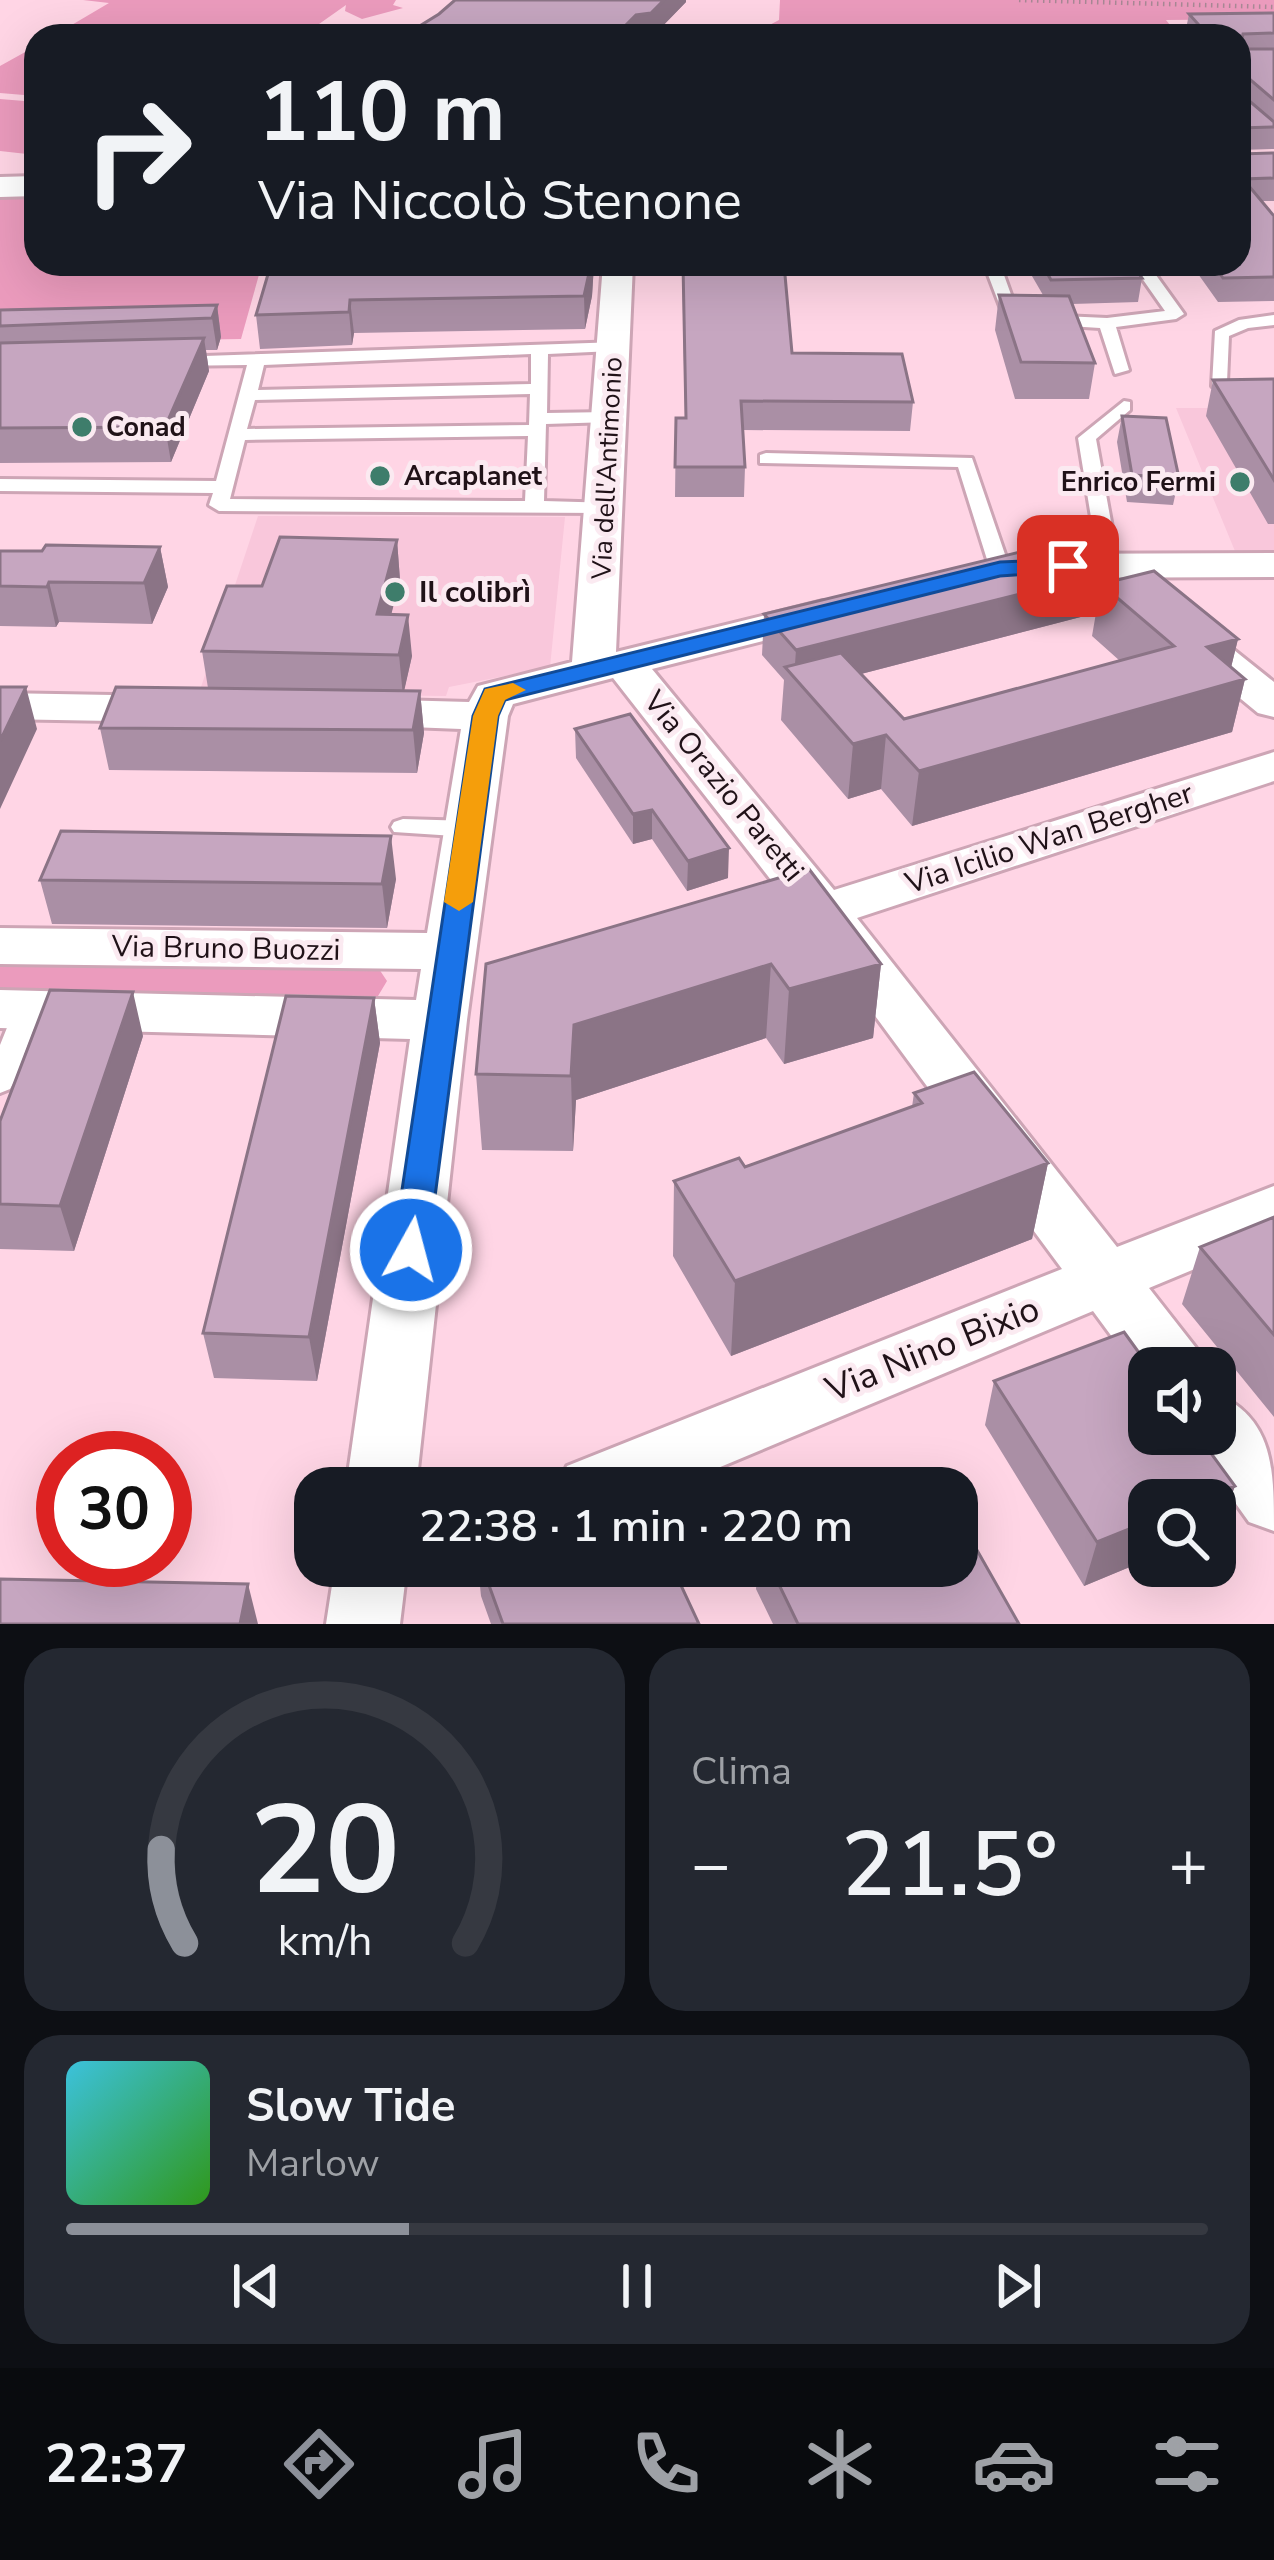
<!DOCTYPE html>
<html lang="it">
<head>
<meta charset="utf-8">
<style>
  body { margin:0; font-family:"Nunito Sans",sans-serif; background:#242831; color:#f1f3f6; height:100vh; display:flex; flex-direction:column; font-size:45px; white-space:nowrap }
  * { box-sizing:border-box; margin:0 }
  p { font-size:39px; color:#9ea1a6 }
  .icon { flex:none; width:66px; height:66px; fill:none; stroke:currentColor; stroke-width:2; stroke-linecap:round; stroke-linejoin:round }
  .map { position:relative; height:1624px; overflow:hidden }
  .side { display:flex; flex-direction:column; gap:24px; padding:24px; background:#0d0f14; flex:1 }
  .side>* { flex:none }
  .hud { position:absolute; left:24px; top:24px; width:1227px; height:252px; border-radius:36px; box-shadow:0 12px 48px #0002; background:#171b24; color:#f1f3f6; overflow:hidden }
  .tools { position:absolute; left:1128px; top:1347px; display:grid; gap:24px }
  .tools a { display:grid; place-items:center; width:108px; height:108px; border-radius:24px; background:#171b24; box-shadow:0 12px 48px #0002; font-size:60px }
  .speed { position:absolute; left:36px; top:1431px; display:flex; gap:24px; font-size:60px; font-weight:700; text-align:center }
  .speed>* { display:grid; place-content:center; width:156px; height:156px; border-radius:50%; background:#171b24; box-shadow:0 12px 48px #0002; line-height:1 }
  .speed .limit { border:18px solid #d22; background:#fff; color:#111 }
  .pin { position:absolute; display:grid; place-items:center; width:102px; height:102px; color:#fff; margin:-51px; border-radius:24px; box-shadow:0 6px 18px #0006 }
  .me { position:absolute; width:132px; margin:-66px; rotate:7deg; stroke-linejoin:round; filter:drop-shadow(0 0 9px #0008) }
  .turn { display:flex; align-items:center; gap:42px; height:252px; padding:0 36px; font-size:54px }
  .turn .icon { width:156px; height:156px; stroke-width:2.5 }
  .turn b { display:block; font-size:84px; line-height:102px }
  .big { font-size:90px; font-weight:600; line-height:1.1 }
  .side .tile { flex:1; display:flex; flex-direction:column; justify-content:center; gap:18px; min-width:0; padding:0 42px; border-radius:36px; background:#242831 }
  .side .dial { align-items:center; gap:0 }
  .dial svg { height:312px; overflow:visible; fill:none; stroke:#363941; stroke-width:7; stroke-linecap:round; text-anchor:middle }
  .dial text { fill:#f1f3f6; stroke:none }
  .song { display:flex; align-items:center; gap:36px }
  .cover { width:144px; height:144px; border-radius:18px; background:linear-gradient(135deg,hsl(190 70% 55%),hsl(110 70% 35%)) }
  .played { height:12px; border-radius:6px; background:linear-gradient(90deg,#8c9099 30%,#363941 30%) }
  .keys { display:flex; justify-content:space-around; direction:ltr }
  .heat { display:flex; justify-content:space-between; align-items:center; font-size:66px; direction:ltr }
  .side .tiles { flex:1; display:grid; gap:24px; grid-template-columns:1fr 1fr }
  .tile:last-child { grid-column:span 2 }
  .trip { position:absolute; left:294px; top:1467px; width:684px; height:120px; border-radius:36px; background:#171b24; box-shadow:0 12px 48px #0002; font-weight:600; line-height:120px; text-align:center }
  .tabs { display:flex; height:192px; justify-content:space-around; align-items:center; background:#090b0e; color:#9ea1a6 }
  .tabs .icon { width:84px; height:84px }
  .tabs .on { color:#8c9099 }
  .tabs b { font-size:54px; color:#f1f3f6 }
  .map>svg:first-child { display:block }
</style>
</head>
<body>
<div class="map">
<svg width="1274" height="1624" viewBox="0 0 1274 1624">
  <rect width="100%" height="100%" fill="#ffd5e5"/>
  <path fill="#f9c7db" d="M 1176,408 L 1274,408 L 1274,557 L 1237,556 Z
    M 258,516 L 565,517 L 550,667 L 449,687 L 446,696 L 199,693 Z"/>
  <path fill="#eb9bbd" d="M 83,0 L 396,0 L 393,5 L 403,8 L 362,19 L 345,11 L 346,5 L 302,36 L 53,36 L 109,3 Z
    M 780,0 L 1274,0 L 1274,19 L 1166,20 L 1178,35 L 1036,36 C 1016,11 946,33 917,33 C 888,33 860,27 831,27 L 824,36 L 762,35 L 760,30 L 779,20 Z
    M 36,46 L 36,96 L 0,93 L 0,66 Z
    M 0,99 L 36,102 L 36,155 L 0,151 Z
    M 36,195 L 36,264 L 262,264 L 241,339 L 0,343 L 0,196 Z
    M 0,934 L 37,959 L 39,966 L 64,960 L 369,954 L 387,981 L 375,1001 L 0,1007 Z"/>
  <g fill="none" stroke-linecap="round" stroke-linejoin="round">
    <g stroke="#cda5b5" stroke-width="6">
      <path id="service" d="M 984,264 L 1000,264 L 1018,314 L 1107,318 L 1165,311 L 1132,264 L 1148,264 L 1184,314 L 1176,319 L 1116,327 L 1129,370 L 1115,374 L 1100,328 L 1006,322 Z
        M 1274,315 L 1274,325 L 1248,328 L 1229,336 L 1227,382 L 1212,386 L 1215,331 L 1239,320 Z
        M 619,342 L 621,346 L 613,351 L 548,354 L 547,413 L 610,412 L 619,417 L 610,422 L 546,424 L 544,501 L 613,503 L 613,511 L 606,513 L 219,511 L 209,505 L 213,493 L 0,491 L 0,479 L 216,481 L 247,365 L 169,366 L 169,358 L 175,357 ZM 531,354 L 531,384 L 258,390 L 264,365 ZM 530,394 L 529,425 L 247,429 L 255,400 ZM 528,436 L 525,501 L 230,499 L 245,440 Z
        M 1124,401 L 1130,402 L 1130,410 L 1096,439 L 1119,566 L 1109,572 L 1099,566 L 1078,438 Z
        M 766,453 L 972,458 L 1010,569 L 1000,575 L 990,569 L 958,467 L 760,463 L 760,455 Z
        M 403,819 L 470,821 L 482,829 L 470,837 L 394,832 L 391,827 L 394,822 Z
        M 27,1000 L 37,1003 L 41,1010 L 14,1082 L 10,1089 L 0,1093 L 0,1045 L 17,1003 Z"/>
    </g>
    <g stroke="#cda5b5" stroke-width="6">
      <path id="minor" d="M 603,264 L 633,264 L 616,652 L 823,601 L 838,604 L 844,613 L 838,622 L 652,669 L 834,890 L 1274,752 L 1274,781 L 857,918 L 1117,1247 L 1274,1186 L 1274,1236 L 1149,1288 L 1196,1348 L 1206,1368 L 1149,1368 L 1149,1387 L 1093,1311 L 670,1488 L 557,1488 L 567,1466 L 1062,1269 L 839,967 L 613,678 L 513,704 L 508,716 L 467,1020 L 416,1488 L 346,1488 L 410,1039 L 0,1028 L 0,990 L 416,1000 L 421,969 L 0,964 L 0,928 L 427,933 L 461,729 L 359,725 L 343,722 L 337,712 L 343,702 L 359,699 L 469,702 L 478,686 L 572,662 Z
        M 1274,553 L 1274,577 L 1031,578 L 1017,575 L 1011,566 L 1017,557 L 1031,554 Z
        M 1194,626 L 1209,630 L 1274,682 L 1274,717 L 1258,713 L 1179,648 L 1173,639 L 1179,630 Z
        M 0,693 L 169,696 L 185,700 L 191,709 L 185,718 L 169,722 L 0,719 Z
        M 1215,1393 C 1274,1418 1274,1470 1274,1531 L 1249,1522 L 1186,1434 L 1215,1434 Z
        M 335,1566 L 407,1566 L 400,1624 L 326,1624 Z"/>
    </g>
    <g stroke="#cda5b5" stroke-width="6">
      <path id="tertiary" d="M 36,176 L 36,196 L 0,197 L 0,177 Z"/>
    </g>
    <path stroke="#a88995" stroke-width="4.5" stroke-dasharray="1.5 4.5" stroke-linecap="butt" d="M 1019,0 L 1274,7"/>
    <use href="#service" fill="#fff" fill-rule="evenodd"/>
    <use href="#minor" fill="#fff" fill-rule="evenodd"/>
    <use href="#tertiary" fill="#fff" fill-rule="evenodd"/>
  </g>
  <path fill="#aa8fa5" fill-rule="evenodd" d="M 686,2 L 653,36 L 410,36 L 410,32 L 439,14 Z
    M 1274,13 L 1274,149 L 1240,150 L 1240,154 L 1274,153 L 1274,201 L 1261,201 L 1274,216 L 1274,301 L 1218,302 L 1191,264 L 1239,264 L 1185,34 L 1189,14 Z
    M 271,264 L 594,264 L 592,296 L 585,329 L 354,333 L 352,345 L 260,349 L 256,315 Z
    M 682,264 L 792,353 L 913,402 L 910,431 L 743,430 L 745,467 L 744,497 L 675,497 L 676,418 L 685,418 Z
    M 1025,264 L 1132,264 L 1142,278 L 1138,302 L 1072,304 L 1095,363 L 1089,399 L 1015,399 L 995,330 L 999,295 L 1043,295 Z
    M 217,305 L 221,337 L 217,350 L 206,350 L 209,371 L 171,462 L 0,463 L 0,310 Z
    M 1274,379 L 1274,524 L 1268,524 L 1206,416 L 1213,380 Z
    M 1122,416 L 1179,478 L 1173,505 L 1127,502 L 1117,442 Z
    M 397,540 L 400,580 L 391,614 L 412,656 L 404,690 L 420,691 L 424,733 L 417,773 L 109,770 L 100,728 L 208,688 L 202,651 L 262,586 Z
    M 160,547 L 168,587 L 152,624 L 59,622 L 56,627 L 0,626 L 0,551 Z
    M 1104,573 L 1102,584 L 1238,639 L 1231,667 L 1245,679 L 1232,732 L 912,826 L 881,789 L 848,799 L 781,720 L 784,680 L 762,655 L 764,614 ZM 1096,613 L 1092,636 L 1120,661 L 904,719 L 861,674 Z
    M 575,729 L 728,878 L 687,891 L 652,839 L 633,844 L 576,758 Z
    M 396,879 L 387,928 L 52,924 L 40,880 Z
    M 486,964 L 881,964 L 873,1038 L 784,1064 L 766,1038 L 576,1100 L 573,1151 L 482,1150 L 476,1074 Z
    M 374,998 L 380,1043 L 317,1381 L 214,1378 L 203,1333 Z
    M 143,1036 L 74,1251 L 0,1249 L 0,1121 Z
    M 914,1093 L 1048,1163 L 1032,1239 L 731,1356 L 673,1256 L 674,1181 L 745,1167 L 912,1107 Z
    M 1274,1217 L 1274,1417 L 1182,1304 L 1200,1247 Z
    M 1124,1332 L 1150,1368 L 1149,1434 L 1197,1434 L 1235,1486 L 1218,1530 L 1215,1532 L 1215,1500 L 1149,1500 L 1149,1559 L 1084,1586 L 985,1425 L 994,1381 Z
    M 478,1566 L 672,1566 L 699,1624 L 491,1624 L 481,1596 Z
    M 758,1566 L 957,1566 L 1019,1624 L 773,1624 L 756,1589 Z"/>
  <path fill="#8b7486" d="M 664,0 L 686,0 L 686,2 L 653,36 L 615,36 L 636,15 Z
    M 591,264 L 594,264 L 592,296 L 585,329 L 584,296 Z
    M 350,300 L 354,333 L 352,345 L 349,312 Z
    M 217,305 L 221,337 L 217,350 L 212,318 Z
    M 204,338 L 209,371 L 171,462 L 165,427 Z
    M 397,540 L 400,580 L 381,655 L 377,614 Z
    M 160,547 L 168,587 L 152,624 L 144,583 Z
    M 1104,573 L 1096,613 L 803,689 L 794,678 L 796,650 Z
    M 49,582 L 59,622 L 56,627 L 47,587 Z
    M 408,615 L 412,656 L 403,696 L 399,655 Z
    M 1238,639 L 1227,684 L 1245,679 L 1232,732 L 912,826 L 919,771 L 1207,647 Z
    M 26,687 L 37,729 L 0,809 L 0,741 Z
    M 420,691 L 424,733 L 417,773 L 413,730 Z
    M 886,735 L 881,789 L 848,799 L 853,744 Z
    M 652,810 L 652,839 L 633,844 L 633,814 Z
    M 391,836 L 396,879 L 387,928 L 382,884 Z
    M 729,848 L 728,878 L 687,891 L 688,861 Z
    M 771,964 L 766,1038 L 576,1100 L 573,1151 L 571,1076 L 574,1025 Z
    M 881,964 L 873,1038 L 784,1064 L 789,989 Z
    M 133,992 L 143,1036 L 74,1251 L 60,1206 Z
    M 374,998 L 380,1043 L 317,1381 L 309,1337 Z
    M 1048,1163 L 1032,1239 L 731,1356 L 735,1281 Z
    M 1235,1486 L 1218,1530 L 1215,1532 L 1215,1500 L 1201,1500 Z
    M 1149,1521 L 1149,1559 L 1084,1586 L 1097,1542 Z
    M 248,1584 L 258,1624 L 240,1624 Z"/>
  <path fill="#c6a6c0" stroke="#8b7486" stroke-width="3" d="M 455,0 L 664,0 L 651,13 L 636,15 L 615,36 L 429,36 L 432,34 L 410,32 L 439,14 Z
    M 1274,13 L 1274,33 L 1243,34 L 1240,49 L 1274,49 L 1274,100 L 1246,76 L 1240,76 L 1240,93 L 1274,122 L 1274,127 L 1240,128 L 1240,154 L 1274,153 L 1274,178 L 1243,179 L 1274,216 L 1274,277 L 1223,278 L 1213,264 L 1239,264 L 1239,36 L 1056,36 L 1207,34 L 1189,14 Z
    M 271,264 L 591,264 L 584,296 L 350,300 L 349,312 L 256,315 Z
    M 683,264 L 784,264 L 792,353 L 902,354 L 913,402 L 741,401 L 745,467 L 675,467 L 676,418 L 686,418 Z
    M 1042,264 L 1132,264 L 1142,278 L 1051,280 Z
    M 999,295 L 1069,296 L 1095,363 L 1021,362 Z
    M 217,305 L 212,318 L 0,326 L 0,310 Z
    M 204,338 L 165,427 L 0,428 L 0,343 Z
    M 1274,379 L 1274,480 L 1213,380 Z
    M 1122,416 L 1166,418 L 1179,478 L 1132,475 Z
    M 280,537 L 397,540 L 377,614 L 408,615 L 399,655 L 202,651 L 227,586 L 262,586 Z
    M 46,545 L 160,547 L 144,583 L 49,582 L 47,587 L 0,586 L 0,551 L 42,551 Z
    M 1049,545 L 1070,545 L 1104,573 L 796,650 L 764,614 Z
    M 1154,571 L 1238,639 L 1207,647 L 1245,679 L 919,771 L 886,735 L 853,744 L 785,667 L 841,653 L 904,719 L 1174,646 L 1101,584 Z
    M 0,687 L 26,687 L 0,741 Z
    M 116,687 L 420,691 L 413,730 L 100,728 Z
    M 630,714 L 729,848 L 688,861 L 652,810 L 633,814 L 575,729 Z
    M 61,831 L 391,836 L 382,884 L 40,880 Z
    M 809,869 L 881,964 L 789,989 L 771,964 L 574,1025 L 571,1076 L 476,1074 L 486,964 Z
    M 50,990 L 133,992 L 60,1206 L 0,1204 L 0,1121 Z
    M 286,996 L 374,998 L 309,1337 L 203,1333 Z
    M 974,1072 L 1048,1163 L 735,1281 L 674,1181 L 739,1158 L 745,1167 L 922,1103 L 914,1093 Z
    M 1274,1217 L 1274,1335 L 1200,1247 Z
    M 1124,1332 L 1150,1368 L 1149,1434 L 1197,1434 L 1235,1486 L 1201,1500 L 1149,1500 L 1149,1521 L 1097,1542 L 994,1381 Z
    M 936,1478 L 941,1488 L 911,1488 Z
    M 957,1515 L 1019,1624 L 798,1624 L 770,1566 L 957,1566 Z
    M 482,1566 L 672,1566 L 699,1624 L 503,1624 Z
    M 0,1579 L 248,1584 L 240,1624 L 0,1624 Z"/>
  <path fill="#1a73e8" stroke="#114b97" stroke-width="3" d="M 1068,559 L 1076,561 L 1076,571 L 1000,576 L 505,700 L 498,716 L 428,1250 L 423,1260 L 411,1264 L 398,1260 L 393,1250 L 473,716 L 485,689 L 1000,562 Z"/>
  <path fill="#f59e0b" d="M 513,683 L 526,690 L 505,700 L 498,716 L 473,902 L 459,911 L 444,902 L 473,716 L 485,689 Z"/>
  <g fill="#3e7d6b" stroke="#fbeaf1" stroke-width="4.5">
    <circle cx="82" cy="427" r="12"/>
    <circle cx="380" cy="476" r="12"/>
    <circle cx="1240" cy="482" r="12"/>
    <circle cx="395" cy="592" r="12"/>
  </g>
  <g text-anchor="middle" stroke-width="10" stroke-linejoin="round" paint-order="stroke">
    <g font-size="27" font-weight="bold" fill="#201218" stroke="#fbeaf1" text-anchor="start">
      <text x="106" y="436">Conad</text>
      <text x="404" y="485">Arcaplanet</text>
      <text x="1216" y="491" text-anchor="end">Enrico Fermi</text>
    </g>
    <g font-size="27" fill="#201218" stroke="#fbeaf1">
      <text transform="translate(607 468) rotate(-87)" y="9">Via dell'Antimonio</text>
    </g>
    <g font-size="30" font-weight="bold" fill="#201218" stroke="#fbeaf1" text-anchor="start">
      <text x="419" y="602">Il colibrì</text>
    </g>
    <g font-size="30" fill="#201218" stroke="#fbeaf1">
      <text transform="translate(724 786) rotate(51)" y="10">Via Orazio Paretti</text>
      <text transform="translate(1049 838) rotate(-18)" y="10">Via Icilio Wan Bergher</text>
      <text transform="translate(226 948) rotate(1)" y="10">Via Bruno Buozzi</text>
    </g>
    <g font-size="36" fill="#201218" stroke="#fbeaf1">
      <text transform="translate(932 1348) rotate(-22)" y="13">Via Nino Bixio</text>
    </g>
  </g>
</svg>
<div class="tools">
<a><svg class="icon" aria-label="sound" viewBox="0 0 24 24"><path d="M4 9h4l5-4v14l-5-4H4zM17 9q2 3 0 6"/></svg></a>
<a><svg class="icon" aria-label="search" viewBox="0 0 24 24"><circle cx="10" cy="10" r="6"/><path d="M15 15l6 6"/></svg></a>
</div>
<div class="speed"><div class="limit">30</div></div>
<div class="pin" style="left:1068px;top:566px;background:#d93025"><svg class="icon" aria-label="arrive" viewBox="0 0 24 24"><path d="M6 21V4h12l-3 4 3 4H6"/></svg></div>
<svg class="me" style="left:411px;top:1250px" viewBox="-20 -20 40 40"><circle r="17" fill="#1a73e8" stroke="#fff" stroke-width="3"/><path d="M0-11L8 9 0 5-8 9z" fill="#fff"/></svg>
<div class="trip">22:38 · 1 min · 220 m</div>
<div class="hud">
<div class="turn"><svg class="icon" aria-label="right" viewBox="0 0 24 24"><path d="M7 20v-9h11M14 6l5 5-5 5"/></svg><div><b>110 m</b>Via Niccolò Stenone</div></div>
</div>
</div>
<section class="side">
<div class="tiles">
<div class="tile dial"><svg viewBox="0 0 100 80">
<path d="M14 69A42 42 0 1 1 86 69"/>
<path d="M14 69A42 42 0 0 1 8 45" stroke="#8c9099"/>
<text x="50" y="56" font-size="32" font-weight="700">20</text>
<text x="50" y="72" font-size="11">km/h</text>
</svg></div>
<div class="tile"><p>Clima</p>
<div class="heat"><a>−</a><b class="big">21.5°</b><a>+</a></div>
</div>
<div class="tile">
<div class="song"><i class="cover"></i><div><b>Slow Tide</b><p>Marlow</p></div></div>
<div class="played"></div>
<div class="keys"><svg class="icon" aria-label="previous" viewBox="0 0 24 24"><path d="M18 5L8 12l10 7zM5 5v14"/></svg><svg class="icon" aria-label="pause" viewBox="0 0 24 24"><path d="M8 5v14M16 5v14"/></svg><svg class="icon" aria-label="next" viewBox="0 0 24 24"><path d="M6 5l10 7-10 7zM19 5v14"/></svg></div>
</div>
</div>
</section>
<nav class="tabs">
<b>22:37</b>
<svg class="icon on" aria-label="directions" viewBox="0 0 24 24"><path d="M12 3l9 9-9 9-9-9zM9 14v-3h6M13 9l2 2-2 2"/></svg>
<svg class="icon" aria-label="music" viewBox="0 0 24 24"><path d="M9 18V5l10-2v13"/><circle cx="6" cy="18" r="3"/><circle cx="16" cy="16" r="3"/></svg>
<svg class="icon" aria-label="phone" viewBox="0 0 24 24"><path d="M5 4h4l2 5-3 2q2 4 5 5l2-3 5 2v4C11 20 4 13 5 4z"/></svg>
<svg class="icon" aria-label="climate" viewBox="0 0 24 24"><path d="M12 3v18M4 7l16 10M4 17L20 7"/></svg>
<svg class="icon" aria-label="car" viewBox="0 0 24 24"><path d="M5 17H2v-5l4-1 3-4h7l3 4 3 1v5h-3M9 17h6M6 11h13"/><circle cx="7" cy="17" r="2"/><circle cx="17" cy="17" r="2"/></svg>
<svg class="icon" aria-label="filters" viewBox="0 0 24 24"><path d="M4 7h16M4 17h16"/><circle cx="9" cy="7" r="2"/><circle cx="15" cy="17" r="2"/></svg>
</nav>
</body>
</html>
